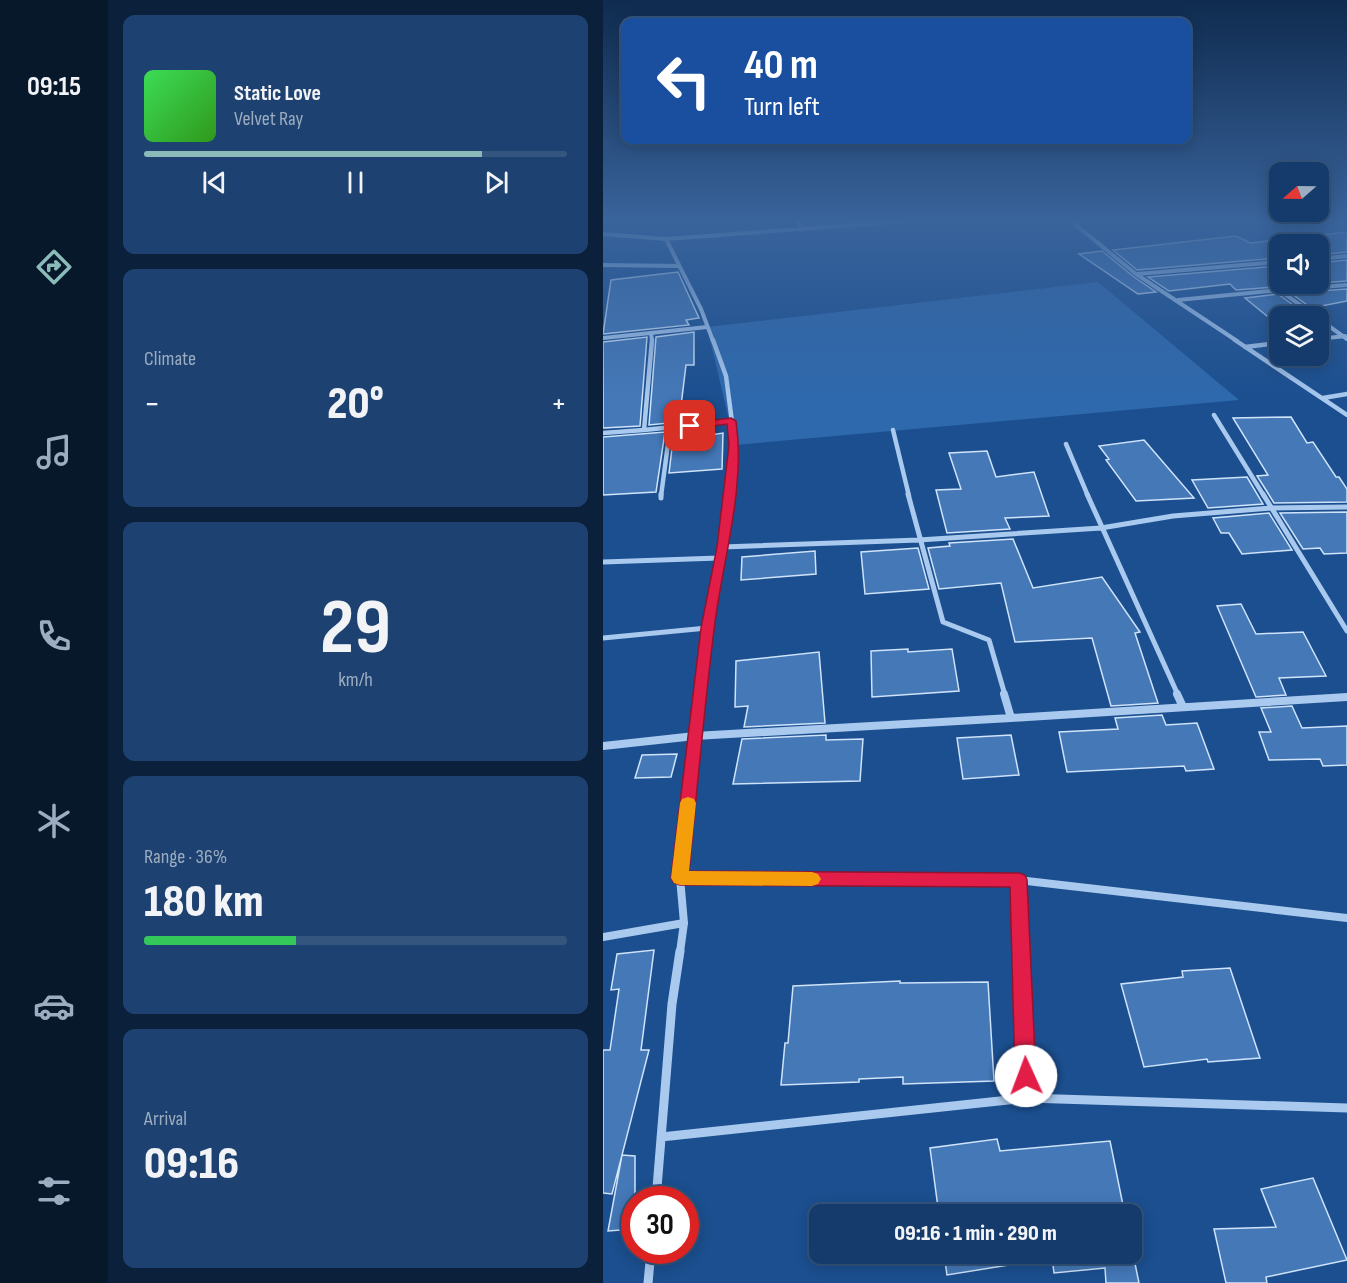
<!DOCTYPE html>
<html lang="en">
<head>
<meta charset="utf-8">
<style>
  body { margin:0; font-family:"Sofia Sans Condensed",sans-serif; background:#1d4271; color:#f1f3f6; height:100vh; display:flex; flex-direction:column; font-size:22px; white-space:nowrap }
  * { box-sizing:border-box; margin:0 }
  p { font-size:20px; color:#9dadc1 }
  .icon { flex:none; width:33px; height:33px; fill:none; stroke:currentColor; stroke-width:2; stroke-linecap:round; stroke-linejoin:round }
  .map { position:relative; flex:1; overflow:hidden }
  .drawer { display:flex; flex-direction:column; gap:15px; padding:15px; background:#0b203b; width:495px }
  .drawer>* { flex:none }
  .hud { position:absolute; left:18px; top:18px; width:570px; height:126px; border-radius:12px; box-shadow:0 3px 15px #0003,0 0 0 2px #33557e; background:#1a4fa0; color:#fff; overflow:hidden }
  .needle { width:39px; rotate:250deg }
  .buttons { position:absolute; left:666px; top:162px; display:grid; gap:12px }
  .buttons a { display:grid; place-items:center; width:60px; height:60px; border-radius:12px; background:#143b6b; box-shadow:0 3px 15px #0003,0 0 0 2px #33557e; font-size:30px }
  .speed { position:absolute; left:18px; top:1186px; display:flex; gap:12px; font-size:30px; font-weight:700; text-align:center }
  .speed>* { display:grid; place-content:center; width:78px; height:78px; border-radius:50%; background:#143b6b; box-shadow:0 3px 15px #0003,0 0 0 2px #33557e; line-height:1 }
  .speed .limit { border:9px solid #d22; background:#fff; color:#111 }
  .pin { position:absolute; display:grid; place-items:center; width:51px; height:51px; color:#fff; margin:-26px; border-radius:12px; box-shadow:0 3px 9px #0006 }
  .me { position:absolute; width:66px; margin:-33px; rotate:358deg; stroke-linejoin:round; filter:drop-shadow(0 0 4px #0008) }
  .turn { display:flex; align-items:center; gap:21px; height:126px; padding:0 24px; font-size:27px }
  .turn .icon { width:78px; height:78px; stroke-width:2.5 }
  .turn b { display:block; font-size:42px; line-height:51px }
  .big { font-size:45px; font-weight:800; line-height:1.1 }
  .drawer .tile { flex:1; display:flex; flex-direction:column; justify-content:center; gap:9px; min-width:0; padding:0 21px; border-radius:12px; background:#1d4271 }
  .drawer .dial { align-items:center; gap:0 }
  .dial b { font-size:78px; line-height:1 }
  .song { display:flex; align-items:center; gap:18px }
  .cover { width:72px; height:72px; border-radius:9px; background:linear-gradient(135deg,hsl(130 70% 55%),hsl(110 70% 35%)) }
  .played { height:6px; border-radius:3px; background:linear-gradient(90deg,#8bbbb9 80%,#33557e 80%) }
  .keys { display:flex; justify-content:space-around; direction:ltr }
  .heat { display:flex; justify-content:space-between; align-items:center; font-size:33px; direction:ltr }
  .charge { height:9px; border-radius:4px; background:linear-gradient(90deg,#34c759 36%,#33557e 0) }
  .trip { position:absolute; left:206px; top:1204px; width:333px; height:60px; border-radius:12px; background:#143b6b; box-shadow:0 3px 15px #0003,0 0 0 2px #33557e; font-weight:800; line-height:60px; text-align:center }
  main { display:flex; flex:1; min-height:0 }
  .menu { display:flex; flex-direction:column; width:108px; justify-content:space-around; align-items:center; background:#08182b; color:#9dadc1 }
  .menu .icon { width:42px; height:42px }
  .menu .selected { color:#8bbbb9 }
  .menu b { font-size:27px; color:#f1f3f6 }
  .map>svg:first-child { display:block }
</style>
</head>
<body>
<main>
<nav class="menu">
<b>09:15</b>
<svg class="icon selected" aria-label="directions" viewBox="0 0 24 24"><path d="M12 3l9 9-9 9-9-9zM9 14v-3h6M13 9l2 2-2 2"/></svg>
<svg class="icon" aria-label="music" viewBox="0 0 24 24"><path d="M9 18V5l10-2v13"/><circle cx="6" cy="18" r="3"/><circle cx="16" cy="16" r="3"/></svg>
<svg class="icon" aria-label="phone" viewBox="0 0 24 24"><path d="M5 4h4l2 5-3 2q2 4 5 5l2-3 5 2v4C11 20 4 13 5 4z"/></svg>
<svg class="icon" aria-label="climate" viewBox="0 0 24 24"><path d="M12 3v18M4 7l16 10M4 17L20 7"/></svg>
<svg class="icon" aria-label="car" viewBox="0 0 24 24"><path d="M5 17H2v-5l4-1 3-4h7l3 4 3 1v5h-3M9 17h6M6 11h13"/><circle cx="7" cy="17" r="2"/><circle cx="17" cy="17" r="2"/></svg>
<svg class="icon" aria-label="filters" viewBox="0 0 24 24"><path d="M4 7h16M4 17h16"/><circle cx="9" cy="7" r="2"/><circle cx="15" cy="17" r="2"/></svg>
</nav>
<section class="drawer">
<div class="tile">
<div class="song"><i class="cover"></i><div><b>Static Love</b><p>Velvet Ray</p></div></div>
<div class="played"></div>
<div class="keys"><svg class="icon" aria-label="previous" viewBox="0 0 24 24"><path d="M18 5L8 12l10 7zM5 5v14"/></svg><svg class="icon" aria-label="pause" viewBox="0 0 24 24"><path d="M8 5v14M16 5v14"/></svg><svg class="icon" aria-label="next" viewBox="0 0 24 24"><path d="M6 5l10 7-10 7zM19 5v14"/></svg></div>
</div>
<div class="tile"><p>Climate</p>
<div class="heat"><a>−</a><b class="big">20°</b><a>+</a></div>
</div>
<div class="tile dial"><b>29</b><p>km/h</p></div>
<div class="tile"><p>Range · 36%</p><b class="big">180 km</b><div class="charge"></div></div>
<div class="tile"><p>Arrival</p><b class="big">09:16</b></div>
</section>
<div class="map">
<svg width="744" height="1283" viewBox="0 0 744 1283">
  <rect width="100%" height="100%" fill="#1b4f8f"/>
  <path fill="#2e69ad" d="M 495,282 L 636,400 L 132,445 L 104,327 Z"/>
  <path fill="#4478b7" stroke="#cfe3fa" stroke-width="1.5" d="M 744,232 L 744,252 L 716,255 L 716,244 L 676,244 L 676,258 L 534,270 L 510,250 L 633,236 L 647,243 Z
    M 499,251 L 531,277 L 553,292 L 535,294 L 476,254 Z
    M 744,260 L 744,281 L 716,283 L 716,263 Z
    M 676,266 L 676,284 L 709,284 L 633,290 L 627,284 L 566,291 L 545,277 Z
    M 75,272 L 96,318 L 83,320 L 86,325 L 0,334 L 8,280 Z
    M 744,289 L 744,301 L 708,308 L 688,293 Z
    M 675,294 L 697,310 L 664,316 L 642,298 Z
    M 91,332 L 91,365 L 83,365 L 76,422 L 46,425 L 53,337 Z
    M 44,337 L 37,426 L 0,428 L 0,342 Z
    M 688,417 L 704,443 L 710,442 L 733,477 L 736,477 L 744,489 L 744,502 L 671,503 L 663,490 L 654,476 L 665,475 L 630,418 Z
    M 71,431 L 74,431 L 73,440 L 120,433 L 119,469 L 66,473 Z
    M 62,432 L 53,492 L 0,495 L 0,437 Z
    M 541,440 L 591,498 L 533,501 L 503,460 L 506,459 L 496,446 Z
    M 384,451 L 393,477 L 431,472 L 446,516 L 402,518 L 407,529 L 344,533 L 333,490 L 358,489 L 346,453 Z
    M 644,477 L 660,504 L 605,508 L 589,480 Z
    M 744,512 L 744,553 L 721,554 L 717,548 L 700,549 L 677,513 Z
    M 666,513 L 689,550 L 639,554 L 626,533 L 618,533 L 610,518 Z
    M 410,539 L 430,588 L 499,577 L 537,632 L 532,633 L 555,703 L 508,706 L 489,638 L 412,642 L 398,583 L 336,589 L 325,548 L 347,546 L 346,543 Z
    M 315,548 L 326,589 L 262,594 L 258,552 Z
    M 212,551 L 213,574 L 138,580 L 139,557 Z
    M 638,604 L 653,634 L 700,632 L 723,676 L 676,678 L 683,695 L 653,697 L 614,606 Z
    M 305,649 L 305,652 L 349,649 L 356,691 L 269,697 L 268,651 Z
    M 216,652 L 222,723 L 141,727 L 145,706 L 132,707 L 133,661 Z
    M 689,706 L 699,728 L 744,726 L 744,765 L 720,766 L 717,759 L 666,760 L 656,732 L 668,732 L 658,708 Z
    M 559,715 L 563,725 L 594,723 L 611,769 L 583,771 L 581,766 L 464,772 L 456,732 L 515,729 L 512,718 Z
    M 223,735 L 223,740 L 260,739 L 257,781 L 130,784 L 139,739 Z
    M 408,735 L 416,775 L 360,779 L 354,738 Z
    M 74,754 L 68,777 L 32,778 L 39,755 Z
    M 51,950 L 38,1050 L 46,1050 L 9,1194 L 0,1193 L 0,1050 L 7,1050 L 16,989 L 8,990 L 14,954 Z
    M 627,968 L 657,1058 L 605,1062 L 604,1059 L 541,1067 L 518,984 L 580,977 L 579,971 Z
    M 297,981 L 297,983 L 385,982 L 391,1081 L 300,1084 L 300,1077 L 256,1079 L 256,1082 L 178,1085 L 182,1043 L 185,1043 L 190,986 Z
    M 394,1139 L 397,1151 L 507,1141 L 522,1215 L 336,1215 L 327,1148 Z
    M 19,1155 L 32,1156 L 32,1229 L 5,1231 Z
    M 710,1178 L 744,1260 L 663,1277 L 664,1283 L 623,1283 L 611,1229 L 673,1227 L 658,1189 Z
    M 528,1244 L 536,1283 L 503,1283 L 502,1268 L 451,1273 L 449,1258 L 344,1275 L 341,1254 L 528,1254 Z"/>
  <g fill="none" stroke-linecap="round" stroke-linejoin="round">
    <path stroke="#a9c9ee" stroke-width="4" d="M 195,221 L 199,230
      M 468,221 L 533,274 L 634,341
      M 0,234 L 63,239 L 98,309 L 110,341
      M 63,239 L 303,221
      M 716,259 L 744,256
      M 0,265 L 76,266
      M 534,274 L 676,262
      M 677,290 L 744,285
      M 575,300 L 676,290 L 713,316
      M 716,319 L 744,339
      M 48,333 L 49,341
      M 0,338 L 104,327
      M 716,339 L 742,336"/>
    <path stroke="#a9c9ee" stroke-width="4.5" d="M 49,340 L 41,430 L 128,421
      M 110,340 L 123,376 L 132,445 L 126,496
      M 632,340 L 744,415
      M 642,347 L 676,343
      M 720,398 L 744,394
      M 611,415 L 661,496
      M 290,430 L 306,496
      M 0,433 L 41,430
      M 463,444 L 485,496
      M 58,496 L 67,429"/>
    <path stroke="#a9c9ee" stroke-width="5" d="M 305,494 L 340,622 L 386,640 L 402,695
      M 484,494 L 575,695
      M 660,494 L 744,631
      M 58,498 L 58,494
      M 120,547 L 316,540 L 498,528 L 570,516 L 668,508 L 744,507
      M 0,562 L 116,558
      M 0,638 L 104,628
      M 97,695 C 104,628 118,562 126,494"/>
    <path stroke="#a9c9ee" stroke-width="8" d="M 401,694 L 408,718 L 744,697
      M 574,694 L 580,707
      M 0,746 L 92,736 L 408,718
      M 77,878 L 415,880 L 744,918
      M 415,880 L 418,952
      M 0,937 L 81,923
      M 77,952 L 81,923 L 77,878 L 97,694"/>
    <path stroke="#a9c9ee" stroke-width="9" d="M 418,951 L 424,1098
      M 58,1137 L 424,1098 L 744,1108
      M 53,1200 L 69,1004 L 77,951
      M 45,1283 L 48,1251"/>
  </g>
  <linearGradient id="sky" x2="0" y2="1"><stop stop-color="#0f2b4f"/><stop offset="0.55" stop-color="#39639b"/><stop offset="1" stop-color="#39639b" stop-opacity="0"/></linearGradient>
  <rect width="744" height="400" fill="url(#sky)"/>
  <path fill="#e11d48" stroke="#92132f" stroke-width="1.5" d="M 128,418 L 133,421 C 143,489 119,562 111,630 C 101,710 94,791 86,871 L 416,873 L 422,875 L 424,880 L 433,1076 L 430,1083 L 423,1085 L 416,1083 L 412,1076 L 407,887 L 77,885 L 71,883 L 68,878 L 98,628 L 114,547 L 126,445 L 124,424 L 87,429 L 82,426 L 87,423 Z"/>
  <path fill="#f59e0b" d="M 85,797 L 91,799 L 93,803 L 86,871 L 209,872 L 215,874 L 218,879 L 215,884 L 209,886 L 77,885 L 71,883 L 68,878 L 77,803 L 79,799 Z"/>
</svg>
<div class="buttons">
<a><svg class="needle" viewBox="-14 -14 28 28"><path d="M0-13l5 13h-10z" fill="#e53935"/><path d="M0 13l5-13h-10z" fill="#9dadc1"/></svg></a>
<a><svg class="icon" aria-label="sound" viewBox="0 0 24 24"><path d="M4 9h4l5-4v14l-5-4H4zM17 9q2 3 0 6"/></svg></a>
<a><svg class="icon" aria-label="layers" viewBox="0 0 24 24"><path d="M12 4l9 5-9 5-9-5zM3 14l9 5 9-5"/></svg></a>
</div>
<div class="speed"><div class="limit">30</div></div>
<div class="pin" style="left:87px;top:426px;background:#d93025"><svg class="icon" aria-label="arrive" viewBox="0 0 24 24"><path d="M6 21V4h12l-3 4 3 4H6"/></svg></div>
<svg class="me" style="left:423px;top:1076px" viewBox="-20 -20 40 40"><circle r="19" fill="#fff"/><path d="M0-13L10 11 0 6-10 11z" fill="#e11d48"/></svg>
<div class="trip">09:16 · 1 min · 290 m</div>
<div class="hud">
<div class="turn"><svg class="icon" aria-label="left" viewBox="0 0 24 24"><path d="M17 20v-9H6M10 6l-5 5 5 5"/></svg><div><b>40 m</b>Turn left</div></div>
</div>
</div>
</main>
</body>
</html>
